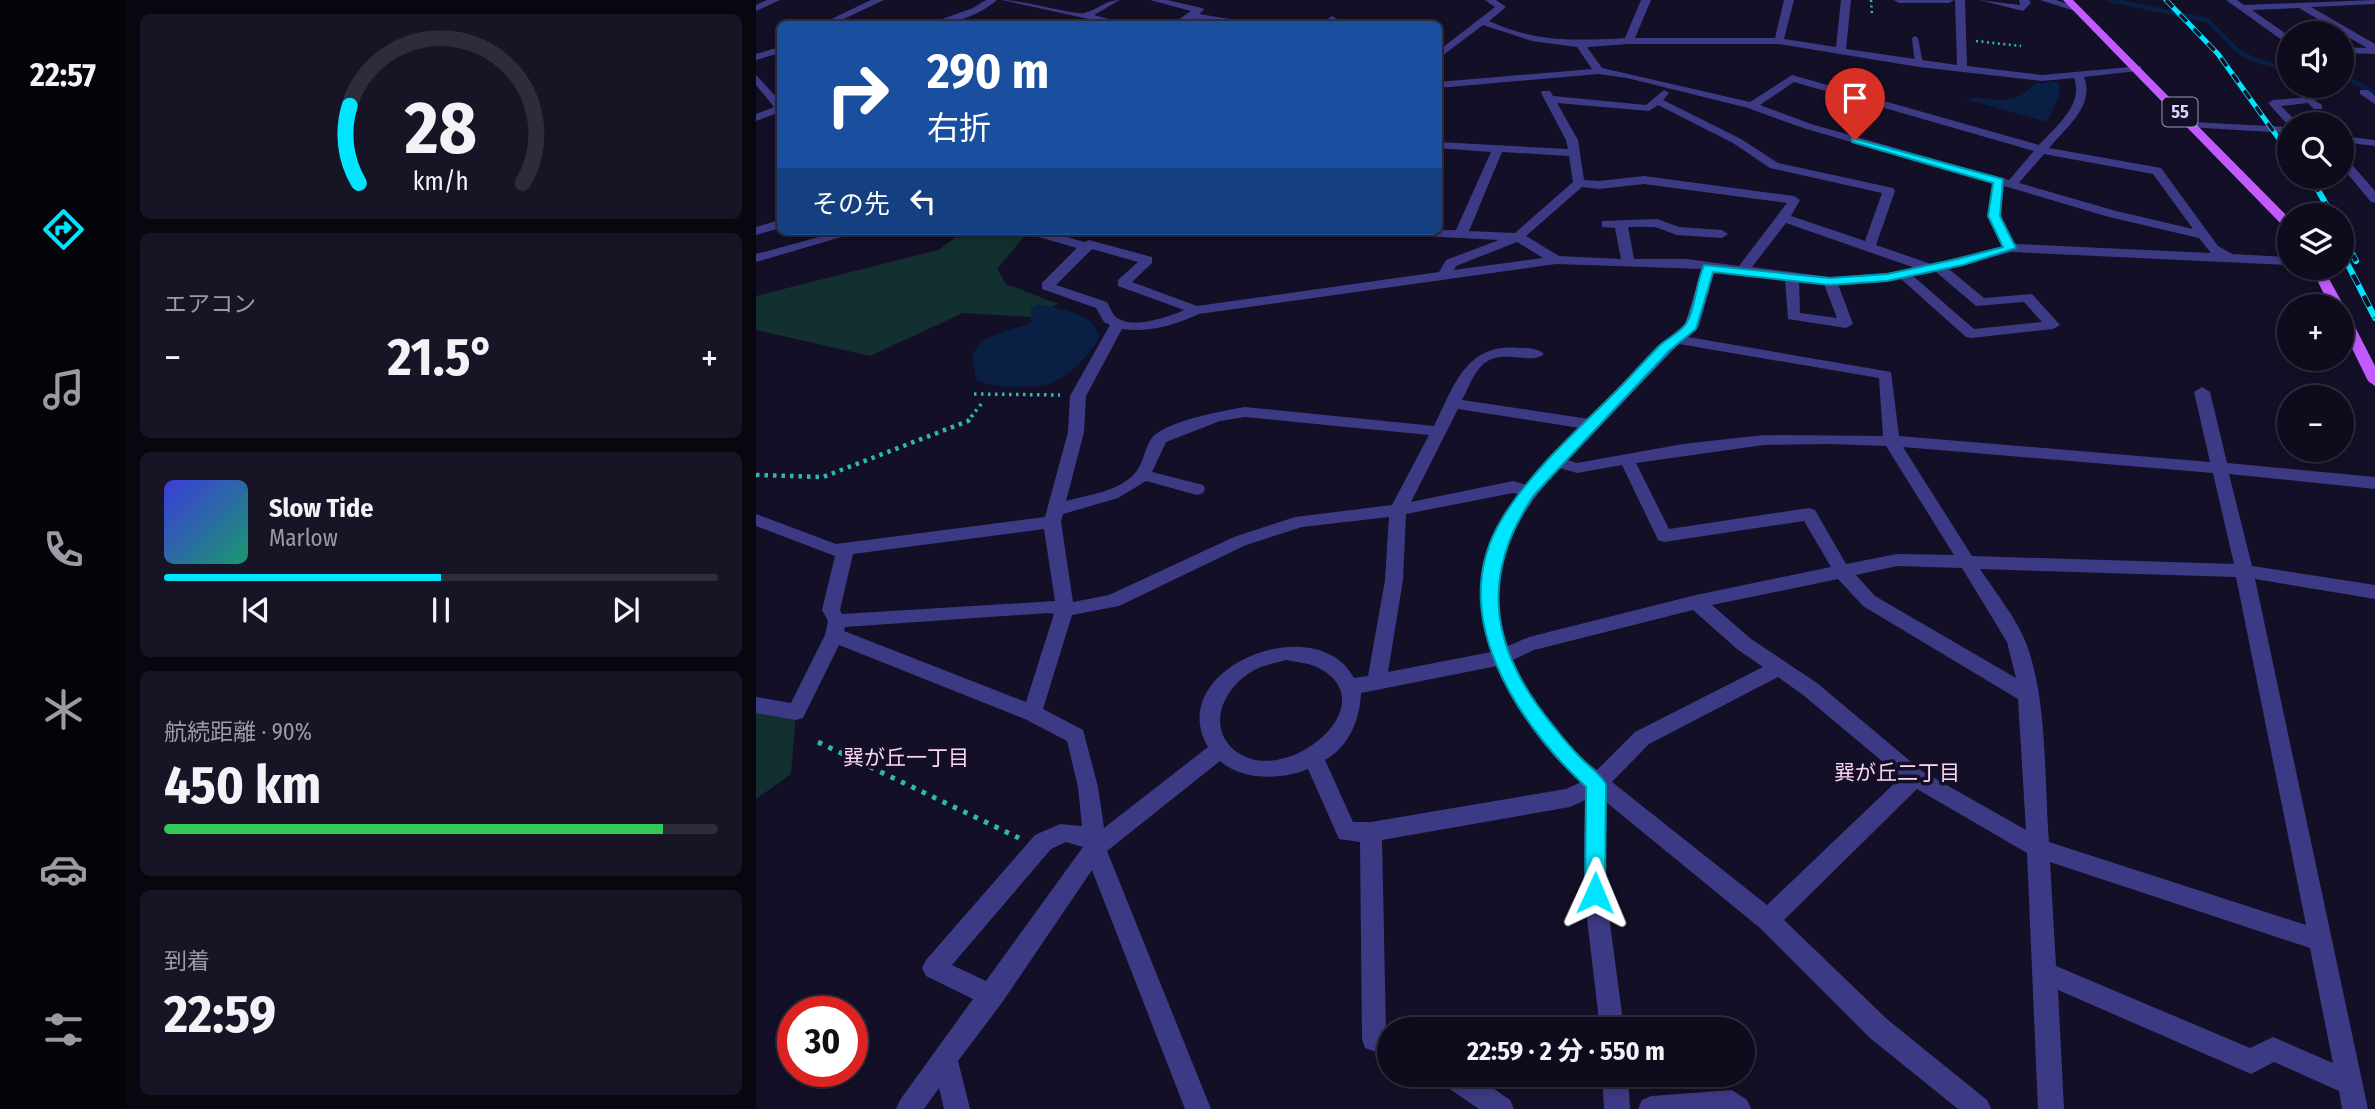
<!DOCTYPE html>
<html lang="ja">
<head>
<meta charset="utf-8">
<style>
  body { margin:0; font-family:"Fira Sans Condensed","Noto Sans JP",sans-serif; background:#171425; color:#f1f3f6; height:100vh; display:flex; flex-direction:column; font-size:26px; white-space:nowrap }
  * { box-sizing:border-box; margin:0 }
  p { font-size:23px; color:#9b9ba3 }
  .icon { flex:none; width:38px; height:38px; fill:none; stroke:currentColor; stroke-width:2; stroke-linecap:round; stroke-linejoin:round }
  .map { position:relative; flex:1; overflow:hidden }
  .sheet { display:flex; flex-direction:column; gap:14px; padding:14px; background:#08060f; width:630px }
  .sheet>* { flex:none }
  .top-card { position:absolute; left:21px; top:21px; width:665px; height:214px; border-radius:10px; box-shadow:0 4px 10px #0003,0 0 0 2px #2e2b3b; background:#1a4fa0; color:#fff; overflow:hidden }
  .controls { position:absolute; left:1521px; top:21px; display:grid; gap:14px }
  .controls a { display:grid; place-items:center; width:77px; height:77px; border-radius:50%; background:#0e0b1c; box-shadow:0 4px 10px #0003,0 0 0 2px #2e2b3b; font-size:35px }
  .speed { position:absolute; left:21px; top:996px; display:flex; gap:14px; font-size:35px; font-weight:700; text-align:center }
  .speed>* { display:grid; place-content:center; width:91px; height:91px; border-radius:50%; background:#0e0b1c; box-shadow:0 4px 10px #0003,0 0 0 2px #2e2b3b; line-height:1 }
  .speed .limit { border:10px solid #d22; background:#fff; color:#111 }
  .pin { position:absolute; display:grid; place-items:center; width:60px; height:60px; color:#fff; margin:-72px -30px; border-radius:50% 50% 50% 0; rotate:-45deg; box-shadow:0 0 7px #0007 }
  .pin .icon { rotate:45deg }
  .me { position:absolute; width:77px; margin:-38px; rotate:1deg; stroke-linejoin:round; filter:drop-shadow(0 0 5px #0008) }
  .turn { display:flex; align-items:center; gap:24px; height:147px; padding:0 35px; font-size:32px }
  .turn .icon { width:91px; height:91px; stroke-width:2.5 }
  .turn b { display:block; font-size:49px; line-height:60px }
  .then { display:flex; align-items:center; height:66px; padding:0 35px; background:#0003; gap:14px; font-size:26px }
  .big { font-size:52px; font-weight:700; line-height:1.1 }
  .sheet .card { flex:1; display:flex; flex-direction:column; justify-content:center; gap:10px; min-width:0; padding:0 24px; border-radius:10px; background:#171425 }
  .sheet .dial { align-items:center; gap:0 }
  .dial svg { height:182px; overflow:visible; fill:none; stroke:#2e2b3b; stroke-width:7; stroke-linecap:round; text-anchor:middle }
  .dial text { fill:#f1f3f6; stroke:none }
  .song { display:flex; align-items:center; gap:21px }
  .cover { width:84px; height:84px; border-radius:10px; background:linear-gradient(135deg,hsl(240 70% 55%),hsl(160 70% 35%)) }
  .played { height:7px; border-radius:4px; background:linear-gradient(90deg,#00e5ff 50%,#2e2b3b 50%) }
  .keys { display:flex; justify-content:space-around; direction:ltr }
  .heat { display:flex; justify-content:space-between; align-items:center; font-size:38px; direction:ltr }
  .charge { height:10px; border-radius:5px; background:linear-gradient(90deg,#34c759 90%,#2e2b3b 0) }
  .trip { position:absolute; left:621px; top:1017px; width:378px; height:70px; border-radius:35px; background:#0e0b1c; box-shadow:0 4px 10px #0003,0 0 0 2px #2e2b3b; font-weight:700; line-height:70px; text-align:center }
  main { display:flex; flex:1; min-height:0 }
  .dock { display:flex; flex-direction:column; width:126px; justify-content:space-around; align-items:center; background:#06040b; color:#9b9ba3 }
  .dock .icon { width:49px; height:49px }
  .dock .selected { color:#00e5ff }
  .dock b { font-size:32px; color:#f1f3f6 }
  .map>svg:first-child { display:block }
</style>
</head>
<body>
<main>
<nav class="dock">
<b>22:57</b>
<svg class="icon selected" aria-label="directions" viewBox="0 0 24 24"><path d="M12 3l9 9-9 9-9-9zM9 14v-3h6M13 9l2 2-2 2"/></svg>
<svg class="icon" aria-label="music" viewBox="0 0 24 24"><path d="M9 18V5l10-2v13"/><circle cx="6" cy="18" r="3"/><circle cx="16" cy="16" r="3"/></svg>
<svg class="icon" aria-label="phone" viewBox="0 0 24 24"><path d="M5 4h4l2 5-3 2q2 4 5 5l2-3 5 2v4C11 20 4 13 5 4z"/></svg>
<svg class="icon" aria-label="climate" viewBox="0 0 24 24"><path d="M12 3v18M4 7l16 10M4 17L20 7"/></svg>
<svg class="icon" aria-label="car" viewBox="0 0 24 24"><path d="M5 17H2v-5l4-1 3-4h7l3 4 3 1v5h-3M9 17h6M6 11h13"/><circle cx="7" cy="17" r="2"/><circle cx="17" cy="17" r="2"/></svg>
<svg class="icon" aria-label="filters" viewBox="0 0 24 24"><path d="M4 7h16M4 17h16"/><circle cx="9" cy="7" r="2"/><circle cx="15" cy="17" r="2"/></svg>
</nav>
<section class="sheet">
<div class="card dial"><svg viewBox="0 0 100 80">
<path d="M14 69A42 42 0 1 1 86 69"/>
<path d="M14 69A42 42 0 0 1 10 35" stroke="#00e5ff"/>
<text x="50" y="56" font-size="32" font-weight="700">28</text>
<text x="50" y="72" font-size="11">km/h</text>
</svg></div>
<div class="card"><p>エアコン</p>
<div class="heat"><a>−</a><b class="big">21.5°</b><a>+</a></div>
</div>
<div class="card">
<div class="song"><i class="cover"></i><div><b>Slow Tide</b><p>Marlow</p></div></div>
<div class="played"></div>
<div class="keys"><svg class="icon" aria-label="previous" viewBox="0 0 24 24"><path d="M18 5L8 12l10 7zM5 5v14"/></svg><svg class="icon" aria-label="pause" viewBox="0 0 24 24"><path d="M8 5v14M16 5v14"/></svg><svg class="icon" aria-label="next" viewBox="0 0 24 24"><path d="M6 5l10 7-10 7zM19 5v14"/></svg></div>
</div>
<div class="card"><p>航続距離 · 90%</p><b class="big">450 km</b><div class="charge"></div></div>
<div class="card"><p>到着</p><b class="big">22:59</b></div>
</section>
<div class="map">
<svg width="1619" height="1109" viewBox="0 0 1619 1109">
  <rect width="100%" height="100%" fill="#130f26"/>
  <path fill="#12302f" d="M 209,231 L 273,231 L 241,269 L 250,284 L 302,304 L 275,317 L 207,313 L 114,356 L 0,330 L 0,296 L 182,250 Z
    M 0,705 L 40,712 L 35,774 L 0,799 Z"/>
  <path fill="#0a1f44" d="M 1299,82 L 1303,83 L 1304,93 L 1291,122 L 1209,99 C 1236,95 1257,110 1279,83 Z
    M 283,304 C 305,311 341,311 343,339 C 319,371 305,388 263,387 C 246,387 235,386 220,380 C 220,373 216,363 217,357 C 221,334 258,330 275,323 L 275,307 Z"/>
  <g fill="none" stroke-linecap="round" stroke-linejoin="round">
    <path stroke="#0a1f44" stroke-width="4.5" d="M 1354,0 L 1451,20 L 1482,51 L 1497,59 L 1533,70
      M 1586,76 L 1619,93"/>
    <path stroke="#2fb8b0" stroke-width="2.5" stroke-dasharray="2 3.5" stroke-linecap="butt" d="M 1115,0 L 1116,16
      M 1220,41 L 1265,46"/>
    <path stroke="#2fb8b0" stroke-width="3.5" stroke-dasharray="2.5 4.5" stroke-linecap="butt" d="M 218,394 L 304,395
      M 215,417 L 226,403"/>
    <path stroke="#2fb8b0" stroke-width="4.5" stroke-dasharray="3.5 5" stroke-linecap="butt" d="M 0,475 L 67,477 L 212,421 L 217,415"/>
    <path stroke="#2fb8b0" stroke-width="5" stroke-dasharray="4.5 7" stroke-linecap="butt" d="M 62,742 L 263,838"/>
    <path fill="#3d3a85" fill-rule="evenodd" d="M 1159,36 L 1162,38 L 1167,64 L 1163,66 L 1159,64 L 1156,38 Z"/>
    <path fill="#3d3a85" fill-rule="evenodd" d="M 11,0 L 24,0 L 0,11 L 0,5 Z
      M 115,0 L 128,0 L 77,24 L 65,24 Z
      M 230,0 L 241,0 C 224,15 194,26 172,24 L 217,8 Z
      M 246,0 C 267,0 316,15 328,13 C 342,10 349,0 364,0 L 338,15 L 371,24 L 355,24 Z
      M 394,0 L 411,0 L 446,8 L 448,10 L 443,14 L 504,24 C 482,26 457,17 437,19 C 429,20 424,24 416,24 L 435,11 Z
      M 729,0 L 740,0 L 750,7 L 733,21 C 777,42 822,41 869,38 L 885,0 L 895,0 L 879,38 L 1019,38 L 1028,0 L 1038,0 L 1028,39 L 1080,47 L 1085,0 L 1095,0 L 1090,49 L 1201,65 L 1199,0 L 1209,0 L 1211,66 L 1286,75 L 1385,66 L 1385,70 L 1381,71 L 1328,77 C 1339,105 1311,127 1293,148 L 1405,168 L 1462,246 L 1476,254 L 1533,257 L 1533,265 L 1255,252 L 1193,269 L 1228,298 L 1276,294 L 1304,325 L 1297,329 L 1215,338 L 1210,337 L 1144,278 L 1082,284 L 1097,324 L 1090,328 L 1032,319 L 1029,279 L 959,270 L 943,326 L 932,337 L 1135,372 L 1143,436 L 1454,462 L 1438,392 L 1446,387 L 1454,392 L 1471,463 L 1619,477 L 1619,489 L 1473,474 L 1496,566 L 1619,585 L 1619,599 L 1499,579 L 1612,1109 L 1586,1109 L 1583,1091 L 1518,1062 L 1495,1074 L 1302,990 L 1308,1109 L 1282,1109 L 1271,853 L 1161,789 L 1028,920 L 1132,1020 L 1231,1100 L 1235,1109 L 1202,1109 L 1114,1038 L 1004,928 L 850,802 L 850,893 L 868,1029 L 844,1029 L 828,893 L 829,800 L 814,807 L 626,840 L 630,1031 L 634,1032 L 634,1057 L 609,1048 L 606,1039 L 604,842 L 583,839 L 552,769 C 525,780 487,781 464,761 L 351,851 L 455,1109 L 429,1109 L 336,870 L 245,1004 L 202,1061 L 214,1109 L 188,1109 L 183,1088 L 168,1109 L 140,1109 L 144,1100 L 217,999 L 170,976 L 166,968 L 170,960 L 279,835 L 304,824 L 326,826 L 322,787 L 311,741 L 269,719 L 83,645 L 47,718 L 40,720 L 0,713 L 0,697 L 35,703 L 69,635 L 72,621 L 66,610 L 79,556 L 0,526 L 0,514 L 80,544 L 289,517 L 312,432 L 314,396 L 354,325 L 348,322 L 340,308 L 286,289 L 286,283 L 321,248 L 279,236 L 278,231 L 290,231 L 328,242 L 333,240 L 396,257 L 396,263 L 376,282 L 441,306 L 683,272 L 690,260 L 743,240 L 647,235 L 641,231 L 700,230 L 735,152 L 682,148 L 682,142 L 812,149 L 810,140 L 785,93 L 786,91 L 794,91 L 797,96 L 890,105 L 908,90 L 913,93 L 907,100 L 985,139 L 1022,163 L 1137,188 L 1139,191 L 1120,245 L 1175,264 L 1247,246 L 1232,216 L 1237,183 L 1047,128 L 992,108 L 871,78 L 843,74 L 682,88 L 682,82 L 836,69 L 821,47 L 776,41 L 727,25 L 682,59 L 682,51 L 739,7 ZM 873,44 L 1023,44 L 1163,67 L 1286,81 L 1318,78 C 1328,105 1300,126 1283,145 L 1036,75 L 994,102 L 846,68 L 831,47 ZM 1038,82 L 1278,151 L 1253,180 L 1055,124 L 1004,105 ZM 801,103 L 893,111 L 902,105 L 977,143 L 1014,168 L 1126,193 L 1109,241 L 1035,216 L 1044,200 L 1038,196 L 888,176 L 843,181 L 828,180 L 822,140 ZM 746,152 L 813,156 L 817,182 L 759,233 L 713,231 ZM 1288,154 L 1397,174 L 1437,229 L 1360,211 L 1263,183 ZM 888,184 L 1031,203 L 983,266 L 931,259 L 878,259 L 872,227 L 899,227 L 921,235 L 966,238 L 972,234 L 966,230 L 923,227 L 901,219 L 846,221 L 846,227 L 859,228 L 865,259 L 803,256 L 770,236 L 826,187 L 843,189 ZM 1248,186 L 1353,217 L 1443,238 L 1455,253 L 1259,244 L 1244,216 ZM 1030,223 L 1159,268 L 1131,273 L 1074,277 L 996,267 ZM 761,242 L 787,258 L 698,270 L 700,266 ZM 336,249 L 382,262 L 362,280 L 362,286 L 428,310 C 413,317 375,330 360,317 C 356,314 354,307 351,302 L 300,285 ZM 800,264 L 946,269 L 929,324 L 904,345 L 833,419 L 706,400 C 711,391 715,379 722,370 C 741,344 773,367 788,354 C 782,348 772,348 763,348 C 709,343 698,387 678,426 L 489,407 C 466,411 418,420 400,434 C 389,442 389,461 380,472 C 365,491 332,495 310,501 L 328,432 L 330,396 L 366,329 C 393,333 419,325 443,314 ZM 1180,272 L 1220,306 L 1268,302 L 1286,322 L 1218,329 L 1157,276 ZM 1043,281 L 1068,284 L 1081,318 L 1044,313 ZM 923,344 L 1123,378 L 1127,436 L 1008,435 L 927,444 L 821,463 L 812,460 ZM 702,409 L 824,428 L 770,485 L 757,481 L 655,502 ZM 489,417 L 673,435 L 636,505 L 539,517 L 478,537 L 353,595 L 317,602 L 305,522 L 307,514 L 362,498 L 390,481 L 441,495 L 447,493 L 449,489 L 447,485 L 396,472 L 410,442 L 464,421 ZM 1074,444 L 1130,446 L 1198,555 L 1141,554 L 1090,564 L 1059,510 L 1053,508 L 913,529 L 880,463 L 1008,445 ZM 1147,447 L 1457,473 L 1478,564 L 1216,556 ZM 866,465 L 902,540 L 908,542 L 1048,521 L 1075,567 L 940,595 L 773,637 L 752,646 C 727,575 756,520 804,468 L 821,473 ZM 757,493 L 762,494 C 727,544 716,593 735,652 L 632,672 L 647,580 L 650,514 ZM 633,517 L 629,580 L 612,676 L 598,678 C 561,607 406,668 452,747 L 348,828 L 342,787 L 327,730 L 287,709 L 316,615 L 363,606 L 490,545 L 546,527 ZM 288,529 L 299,601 L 86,614 L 84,610 L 97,554 ZM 1141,566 L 1206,568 L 1251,642 L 1260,678 L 1119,596 L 1100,575 ZM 1224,569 L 1480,577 L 1550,925 L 1293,842 C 1288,780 1292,701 1270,643 C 1260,617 1239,592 1224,569 ZM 1082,579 L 1107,606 L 1262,699 L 1270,830 L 1166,771 L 1061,683 L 995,639 L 956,605 ZM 937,610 L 981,649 L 1007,667 L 879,732 L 841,770 L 824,757 L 777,702 L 757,660 L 778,650 ZM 292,613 L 298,614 L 270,702 L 88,631 L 89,627 ZM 530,660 C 540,662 552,663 561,667 C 632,702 535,785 484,754 C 449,732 465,690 495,672 C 505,666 518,663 530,660 ZM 741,666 C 762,711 786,749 825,782 L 810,789 L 615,822 L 597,822 L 569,760 C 593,747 604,719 605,693 ZM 1022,677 L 1047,695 L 1145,777 L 1011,905 L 856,782 L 893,744 ZM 310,842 L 327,847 L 230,981 L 196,965 L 295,849 ZM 1294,862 L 1554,948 L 1577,1063 L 1517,1037 L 1494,1048 L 1300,966 Z
      M 1138,0 L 1198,0 L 1193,3 L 1143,3 Z
      M 1223,0 L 1264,5 L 1263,0 L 1273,0 L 1275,3 L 1267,11 Z
      M 1284,0 L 1300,0 L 1327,9 L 1322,12 Z
      M 1470,0 L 1481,0 L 1488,5 L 1619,0 L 1619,4 L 1555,7 L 1619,44 L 1619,54 L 1586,53 L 1586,47 L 1611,48 L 1543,8 L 1496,10 L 1533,36 L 1533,44 L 1530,43 Z
      M 576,16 L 581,19 C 576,25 571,24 565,24 Z
      M 24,47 L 24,53 L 0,60 L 0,54 Z
      M 0,75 L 24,101 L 24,112 L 0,121 L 0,114 L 18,107 L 0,85 Z
      M 1604,90 L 1612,90 L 1619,96 L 1619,104 L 1604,94 Z
      M 1554,97 L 1566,105 L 1566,109 L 1558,109 L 1552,103 L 1525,106 L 1543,124 L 1533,126 L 1512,103 L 1517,100 Z
      M 1436,122 L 1533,127 L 1533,133 L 1432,127 L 1430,125 Z
      M 1586,136 L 1619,140 L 1619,146 L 1586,142 Z
      M 1586,157 L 1590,158 L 1619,191 L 1619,203 L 1615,202 L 1586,167 Z
      M 24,220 L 24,228 L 0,235 L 0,227 Z
      M 85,231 L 106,231 L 0,262 L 0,254 Z
      M 682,1074 L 717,1074 L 754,1100 L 758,1109 L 723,1109 L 685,1083 Z
      M 846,1074 L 872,1074 L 874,1109 L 848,1109 Z
      M 976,1090 L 991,1100 L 995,1109 L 882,1109 L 886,1100 L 895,1096 Z"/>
    <path fill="#c25bff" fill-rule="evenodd" d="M 1307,0 L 1317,0 L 1533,218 L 1533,229 L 1529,228 Z
      M 1555,268 L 1567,268 L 1588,306 L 1586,309 L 1586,306 L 1574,306 Z
      M 1586,311 L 1593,315 L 1619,366 L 1619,386 L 1612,381 L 1586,328 Z"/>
    <g stroke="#00e5ff" stroke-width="5">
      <path id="rail-far1" d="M 1410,0 L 1462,54 L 1533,153
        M 1555,177 L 1558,182"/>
    </g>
    <g stroke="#00e5ff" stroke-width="6">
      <path id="rail" d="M 1557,181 L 1576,215
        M 1586,234 L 1600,261
        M 1586,253 L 1619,318"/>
    </g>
    <use href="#rail-far1" stroke="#130f26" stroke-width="3.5" stroke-dasharray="10" stroke-linecap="butt"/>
    <use href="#rail" stroke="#130f26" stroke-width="4.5" stroke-dasharray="12" stroke-linecap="butt"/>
  </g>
  <path fill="#00e5ff" stroke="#0095a6" stroke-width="2" d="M 1096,138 L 1247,179 L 1244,216 L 1260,248 L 1207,265 L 1131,281 L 1074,285 L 957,272 L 940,329 L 913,351 L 778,495 C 721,579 736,653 799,728 C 807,738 815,748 824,757 C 832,766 844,773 850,784 L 849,893 L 846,899 L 839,902 L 832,899 L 829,893 L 830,787 C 760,721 687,613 747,517 C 779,465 830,423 871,380 C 882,368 893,356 904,345 C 912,338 923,333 929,325 C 939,312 940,281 948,265 L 1074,278 L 1131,274 L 1201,259 L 1247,247 L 1232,216 L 1237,183 L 1096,142 Z"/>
  <g text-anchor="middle" stroke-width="7" stroke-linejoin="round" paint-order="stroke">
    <rect fill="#130f26" stroke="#9e99be" stroke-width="2" x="1406.5" y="97.5" width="35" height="29" rx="5"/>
    <g font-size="18" font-weight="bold" fill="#d9d4ff">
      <text x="1424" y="118">55</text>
    </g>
    <g font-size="21" fill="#ffd6f0" stroke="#130f26">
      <text x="150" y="765">巽が丘一丁目</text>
      <text x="1141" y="780">巽が丘二丁目</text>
    </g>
  </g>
</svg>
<div class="controls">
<a><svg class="icon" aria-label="sound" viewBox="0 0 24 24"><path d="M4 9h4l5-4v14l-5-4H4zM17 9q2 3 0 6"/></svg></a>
<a><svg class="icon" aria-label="search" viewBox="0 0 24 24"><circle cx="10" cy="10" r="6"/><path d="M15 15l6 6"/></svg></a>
<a><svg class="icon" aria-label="layers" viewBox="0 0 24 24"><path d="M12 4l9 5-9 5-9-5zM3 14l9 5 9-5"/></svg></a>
<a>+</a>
<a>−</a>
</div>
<div class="speed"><div class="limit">30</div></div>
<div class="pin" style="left:1099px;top:140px;background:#d93025"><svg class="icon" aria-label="arrive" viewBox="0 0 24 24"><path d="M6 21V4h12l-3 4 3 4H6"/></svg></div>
<svg class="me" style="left:839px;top:893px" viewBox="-20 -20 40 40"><path d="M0-17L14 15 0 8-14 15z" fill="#00e5ff" stroke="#fff" stroke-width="4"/></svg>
<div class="trip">22:59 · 2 分 · 550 m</div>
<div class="top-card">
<div class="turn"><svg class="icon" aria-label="right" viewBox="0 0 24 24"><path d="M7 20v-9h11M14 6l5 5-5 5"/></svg><div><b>290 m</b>右折</div></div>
<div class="then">その先<svg class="icon" aria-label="left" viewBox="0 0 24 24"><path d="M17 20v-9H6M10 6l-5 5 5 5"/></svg></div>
</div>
</div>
</main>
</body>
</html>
